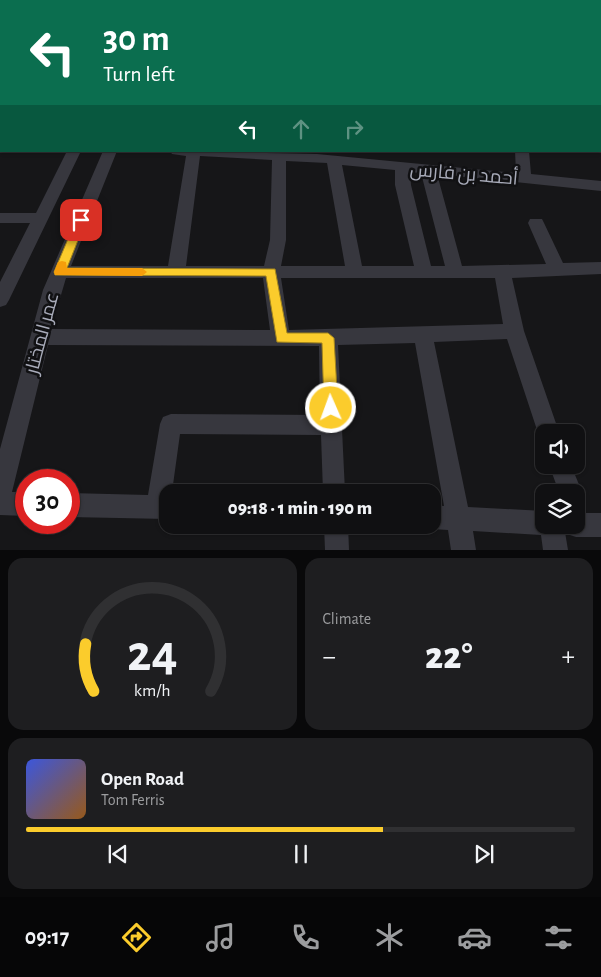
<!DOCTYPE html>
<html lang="en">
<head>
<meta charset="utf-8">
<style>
  body { margin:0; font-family:"Alegreya Sans",Cairo,sans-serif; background:#1e1e20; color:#f1f3f6; height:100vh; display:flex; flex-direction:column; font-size:19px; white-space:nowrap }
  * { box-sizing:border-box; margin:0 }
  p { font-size:16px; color:#9c9d9f }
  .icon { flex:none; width:28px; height:28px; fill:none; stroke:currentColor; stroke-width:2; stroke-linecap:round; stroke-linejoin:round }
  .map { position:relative; height:550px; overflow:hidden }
  .sheet { display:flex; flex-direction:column; gap:8px; padding:8px; background:#09090a; flex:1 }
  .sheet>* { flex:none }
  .guide { position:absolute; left:0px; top:0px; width:601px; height:152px; box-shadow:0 1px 4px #0004,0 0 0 1px #303032; background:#0b6e4f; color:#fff; overflow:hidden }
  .controls { position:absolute; left:535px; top:424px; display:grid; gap:10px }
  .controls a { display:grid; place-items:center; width:50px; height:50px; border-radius:10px; background:#101012; box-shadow:0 1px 4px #0004,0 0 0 1px #303032; font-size:25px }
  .speed { position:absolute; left:15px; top:469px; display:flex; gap:10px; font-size:25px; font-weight:700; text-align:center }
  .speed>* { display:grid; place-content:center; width:65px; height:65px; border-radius:50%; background:#101012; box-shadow:0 1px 4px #0004,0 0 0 1px #303032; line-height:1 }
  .speed .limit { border:8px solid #d22; background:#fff; color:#111 }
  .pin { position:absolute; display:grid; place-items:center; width:42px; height:42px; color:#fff; margin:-21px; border-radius:10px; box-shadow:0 2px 8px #0006 }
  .me { position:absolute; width:55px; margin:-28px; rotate:358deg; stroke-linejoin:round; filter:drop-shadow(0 0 4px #0008) }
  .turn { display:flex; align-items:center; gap:18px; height:105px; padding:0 20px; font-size:22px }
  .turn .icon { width:65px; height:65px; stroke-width:2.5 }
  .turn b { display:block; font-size:35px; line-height:42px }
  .lanes { display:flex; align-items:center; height:48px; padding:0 20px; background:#0003; justify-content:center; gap:25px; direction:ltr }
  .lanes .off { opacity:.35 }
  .big { font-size:38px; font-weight:800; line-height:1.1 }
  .sheet .widget { flex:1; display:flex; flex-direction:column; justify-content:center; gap:8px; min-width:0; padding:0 18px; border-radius:15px; background:#1e1e20 }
  .sheet .dial { align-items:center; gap:0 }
  .dial svg { height:130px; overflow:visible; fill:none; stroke:#303032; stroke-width:7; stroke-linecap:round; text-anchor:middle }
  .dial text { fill:#f1f3f6; stroke:none }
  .song { display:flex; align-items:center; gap:15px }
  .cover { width:60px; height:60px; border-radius:8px; background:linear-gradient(135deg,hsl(230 70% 55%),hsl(30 70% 35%)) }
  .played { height:5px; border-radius:2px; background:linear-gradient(90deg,#fbcc2c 65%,#303032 65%) }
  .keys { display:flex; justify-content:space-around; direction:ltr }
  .heat { display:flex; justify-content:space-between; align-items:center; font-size:28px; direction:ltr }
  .sheet .tiles { flex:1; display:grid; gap:8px; grid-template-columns:1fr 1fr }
  .widget:last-child { grid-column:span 2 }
  .trip { position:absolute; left:159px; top:484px; width:282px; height:50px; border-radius:15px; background:#101012; box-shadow:0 1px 4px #0004,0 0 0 1px #303032; font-weight:800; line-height:50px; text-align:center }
  .menu { display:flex; height:80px; justify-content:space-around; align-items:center; background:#060607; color:#9c9d9f }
  .menu .icon { width:35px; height:35px }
  .menu .current { color:#fbcc2c }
  .menu b { font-size:22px; color:#f1f3f6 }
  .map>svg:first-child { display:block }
</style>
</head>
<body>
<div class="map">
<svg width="601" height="550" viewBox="0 0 601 550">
  <rect width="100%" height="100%" fill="#161618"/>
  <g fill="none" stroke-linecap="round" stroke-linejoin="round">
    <path fill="#37373e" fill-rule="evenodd" d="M 143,0 L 153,0 L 153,1 L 143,1 Z
      M 168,0 L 178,0 L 178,1 L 168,1 Z
      M 261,0 L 271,0 L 271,1 L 261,1 Z
      M 333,0 L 343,0 L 344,1 L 334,1 Z
      M 390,0 L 400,0 L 401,1 L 391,1 Z
      M 460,0 L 471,0 L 472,1 L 461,1 Z
      M 545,0 L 557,0 L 558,1 L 546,1 Z
      M 600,10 L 601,10 L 601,16 L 600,16 Z
      M 0,23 L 1,23 L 1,29 L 0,29 Z
      M 600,24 L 601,24 L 601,31 L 600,31 Z
      M 0,105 L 1,105 L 1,113 L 0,113 Z
      M 600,111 L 601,111 L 600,120 Z
      M 600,134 L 601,134 L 601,143 L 600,143 Z
      M 67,151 L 81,151 L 9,300 L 6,305 L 0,307 L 0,282 L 30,223 L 0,223 L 0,213 L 36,213 Z
      M 103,151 L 117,151 L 71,266 L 168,266 L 186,156 L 172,154 L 170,151 L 317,154 L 516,173 L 515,151 L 529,151 L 531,174 L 601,181 L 601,191 L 437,174 L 462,266 L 546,264 L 528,223 L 530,219 L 542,219 L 544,223 L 563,263 L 601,262 L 601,274 L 512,278 L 524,331 L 559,432 L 544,432 L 544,440 L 540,439 L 507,339 L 434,342 L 468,507 L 544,511 L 544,525 L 576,525 L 576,513 L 601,513 L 601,537 L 576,537 L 567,534 L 564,526 L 568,550 L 543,550 L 541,535 L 473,531 L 476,550 L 451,550 L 448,530 L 432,529 L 423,526 L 432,525 L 432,505 L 444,506 L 415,343 L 338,345 L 345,492 L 323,492 L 321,435 L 180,434 L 172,492 L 168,492 L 168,519 L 69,517 L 69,493 L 148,495 L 160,424 L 163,417 L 171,414 L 320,415 L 319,346 L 48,345 L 12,492 L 26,492 L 26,516 L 0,515 L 0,449 L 43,290 ZM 200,156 L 272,160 L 270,240 L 264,266 L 186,266 ZM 286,161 L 327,163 L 345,266 L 281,266 L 286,240 ZM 342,165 L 395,170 L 395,185 L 414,266 L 362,266 ZM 410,172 L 421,173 L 445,266 L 431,266 L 411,185 ZM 66,278 L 263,278 L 270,330 L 51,329 ZM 281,278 L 495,278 L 503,324 L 289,330 Z
      M 549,465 L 571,465 L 582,492 L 578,500 L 576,501 L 576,492 L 559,492 Z
      M 324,525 L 348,525 L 349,550 L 325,550 Z"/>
  </g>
  <path fill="#fbcc2c" stroke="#a3851d" d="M 81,217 L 86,220 L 67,268 L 275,269 L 287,333 L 328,333 L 334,338 L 338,408 L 336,412 L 331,414 L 326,412 L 324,408 L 322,343 L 277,342 L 266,276 L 55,275 L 54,272 L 76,220 Z"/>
  <path fill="#f59e0b" d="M 62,261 L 66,262 L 67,268 L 142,268 L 147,272 L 142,276 L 55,275 L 54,272 L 58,262 Z"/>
  <g text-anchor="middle" stroke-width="5" stroke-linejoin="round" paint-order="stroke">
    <g font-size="19" fill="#a8abb9" stroke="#111113">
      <text transform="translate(464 173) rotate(5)" y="7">أحمد بن فارس</text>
      <text transform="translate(41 333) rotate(-75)" y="7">عمر المختار</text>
    </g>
  </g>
</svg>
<div class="controls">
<a><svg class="icon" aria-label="sound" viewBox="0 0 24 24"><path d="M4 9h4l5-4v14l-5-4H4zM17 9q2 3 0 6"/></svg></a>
<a><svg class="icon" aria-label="layers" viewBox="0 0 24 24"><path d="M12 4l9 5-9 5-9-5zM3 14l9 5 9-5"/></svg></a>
</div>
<div class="speed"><div class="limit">30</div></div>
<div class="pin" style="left:81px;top:220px;background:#d93025"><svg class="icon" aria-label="arrive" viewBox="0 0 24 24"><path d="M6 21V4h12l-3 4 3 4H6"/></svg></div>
<svg class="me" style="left:331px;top:408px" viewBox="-20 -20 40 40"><circle r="17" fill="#fbcc2c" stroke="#fff" stroke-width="3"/><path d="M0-11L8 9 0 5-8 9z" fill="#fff"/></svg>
<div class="trip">09:18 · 1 min · 190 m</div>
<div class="guide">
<div class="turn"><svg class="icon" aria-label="left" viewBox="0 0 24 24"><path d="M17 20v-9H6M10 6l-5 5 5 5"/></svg><div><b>30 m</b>Turn left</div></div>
<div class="lanes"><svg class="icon" aria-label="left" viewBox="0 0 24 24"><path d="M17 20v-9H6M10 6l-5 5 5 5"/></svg><svg class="icon off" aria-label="ahead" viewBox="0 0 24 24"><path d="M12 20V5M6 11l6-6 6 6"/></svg><svg class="icon off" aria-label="right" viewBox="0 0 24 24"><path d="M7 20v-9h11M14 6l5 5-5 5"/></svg></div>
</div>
</div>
<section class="sheet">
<div class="tiles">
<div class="widget dial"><svg viewBox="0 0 100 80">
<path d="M14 69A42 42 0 1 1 86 69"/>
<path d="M14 69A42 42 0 0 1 9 40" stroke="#fbcc2c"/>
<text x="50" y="56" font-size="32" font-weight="700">24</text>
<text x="50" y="72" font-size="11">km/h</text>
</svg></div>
<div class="widget"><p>Climate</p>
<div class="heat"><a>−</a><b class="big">22°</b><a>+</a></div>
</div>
<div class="widget">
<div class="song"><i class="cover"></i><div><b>Open Road</b><p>Tom Ferris</p></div></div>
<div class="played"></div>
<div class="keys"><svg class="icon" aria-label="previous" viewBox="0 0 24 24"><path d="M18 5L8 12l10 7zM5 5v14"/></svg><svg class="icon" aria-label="pause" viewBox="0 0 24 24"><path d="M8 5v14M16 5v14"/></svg><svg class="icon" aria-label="next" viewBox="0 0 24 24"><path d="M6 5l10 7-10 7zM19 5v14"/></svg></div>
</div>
</div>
</section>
<nav class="menu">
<b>09:17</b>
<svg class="icon current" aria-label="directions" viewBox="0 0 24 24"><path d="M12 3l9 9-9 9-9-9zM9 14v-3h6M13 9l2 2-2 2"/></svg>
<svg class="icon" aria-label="music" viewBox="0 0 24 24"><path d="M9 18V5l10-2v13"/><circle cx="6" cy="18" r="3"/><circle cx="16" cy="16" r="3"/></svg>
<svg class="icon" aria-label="phone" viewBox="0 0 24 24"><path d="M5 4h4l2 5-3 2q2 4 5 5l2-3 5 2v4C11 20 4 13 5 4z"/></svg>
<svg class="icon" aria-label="climate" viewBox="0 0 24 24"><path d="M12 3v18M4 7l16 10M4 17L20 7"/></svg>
<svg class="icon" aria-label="car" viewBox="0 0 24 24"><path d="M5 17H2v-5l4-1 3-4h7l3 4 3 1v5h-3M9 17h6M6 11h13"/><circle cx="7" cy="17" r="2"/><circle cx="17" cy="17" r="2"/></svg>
<svg class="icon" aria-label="filters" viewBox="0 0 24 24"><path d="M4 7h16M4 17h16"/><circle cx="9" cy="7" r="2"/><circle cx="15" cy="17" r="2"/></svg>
</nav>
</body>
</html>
